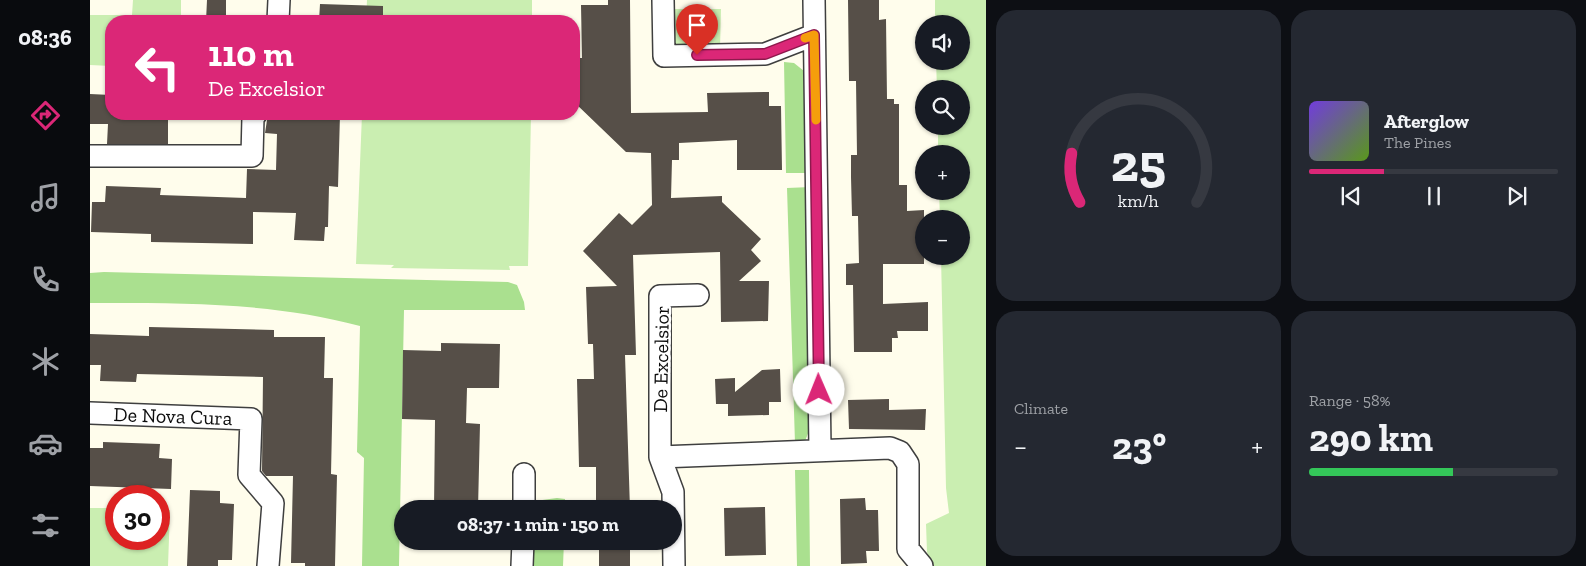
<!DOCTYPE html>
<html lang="en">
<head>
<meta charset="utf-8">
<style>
  body { margin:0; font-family:"Zilla Slab",serif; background:#242831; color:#f1f3f6; height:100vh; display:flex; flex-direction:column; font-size:19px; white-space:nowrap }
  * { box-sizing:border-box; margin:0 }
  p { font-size:16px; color:#9ea1a6 }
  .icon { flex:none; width:28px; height:28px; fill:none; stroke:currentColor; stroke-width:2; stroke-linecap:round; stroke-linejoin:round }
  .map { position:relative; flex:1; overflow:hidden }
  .panel { display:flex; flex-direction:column; gap:10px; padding:10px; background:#0d0f14; width:600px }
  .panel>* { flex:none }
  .top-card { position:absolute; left:15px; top:15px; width:475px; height:105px; border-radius:20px; box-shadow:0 1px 4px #0004; background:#db2777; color:#fff; overflow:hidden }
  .controls { position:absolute; left:825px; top:15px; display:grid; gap:10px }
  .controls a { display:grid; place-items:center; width:55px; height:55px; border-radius:50%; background:#171b24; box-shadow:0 1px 4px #0004; font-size:25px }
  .speed { position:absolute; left:15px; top:485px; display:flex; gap:10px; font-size:25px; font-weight:700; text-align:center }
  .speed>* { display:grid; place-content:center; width:65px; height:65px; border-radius:50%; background:#171b24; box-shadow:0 1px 4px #0004; line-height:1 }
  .speed .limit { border:8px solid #d22; background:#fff; color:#111 }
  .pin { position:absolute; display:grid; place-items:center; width:42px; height:42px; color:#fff; margin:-51px -21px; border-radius:50% 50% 50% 0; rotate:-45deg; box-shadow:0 0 5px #0007 }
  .pin .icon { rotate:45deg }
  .me { position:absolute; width:55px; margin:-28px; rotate:359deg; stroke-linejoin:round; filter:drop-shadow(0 0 4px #0008) }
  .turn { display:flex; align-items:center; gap:18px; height:105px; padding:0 20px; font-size:22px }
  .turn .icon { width:65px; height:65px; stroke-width:2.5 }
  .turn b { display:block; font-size:35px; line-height:42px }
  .big { font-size:38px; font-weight:800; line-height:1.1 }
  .panel .tile { flex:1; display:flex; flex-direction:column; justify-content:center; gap:8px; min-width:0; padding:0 18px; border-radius:20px; background:#242831 }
  .panel .dial { align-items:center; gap:0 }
  .dial svg { height:130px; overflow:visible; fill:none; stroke:#363941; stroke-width:7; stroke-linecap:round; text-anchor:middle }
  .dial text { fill:#f1f3f6; stroke:none }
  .song { display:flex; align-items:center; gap:15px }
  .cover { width:60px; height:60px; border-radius:8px; background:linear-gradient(135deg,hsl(260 70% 55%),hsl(90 70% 35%)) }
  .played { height:5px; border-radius:2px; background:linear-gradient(90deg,#db2777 30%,#363941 30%) }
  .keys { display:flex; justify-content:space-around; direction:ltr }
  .heat { display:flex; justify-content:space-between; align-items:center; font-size:28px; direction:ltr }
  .charge { height:8px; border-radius:4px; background:linear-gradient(90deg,#34c759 58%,#363941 0) }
  .panel .tiles { flex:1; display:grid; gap:10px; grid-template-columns:repeat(2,1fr) }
  .trip { position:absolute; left:304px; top:500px; width:288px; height:50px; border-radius:25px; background:#171b24; box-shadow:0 1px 4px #0004; font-weight:800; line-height:50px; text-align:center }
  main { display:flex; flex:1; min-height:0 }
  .dock { display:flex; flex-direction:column; width:90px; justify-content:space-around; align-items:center; background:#090b0e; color:#9ea1a6 }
  .dock .icon { width:35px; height:35px }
  .dock .current { color:#db2777 }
  .dock b { font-size:22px; color:#f1f3f6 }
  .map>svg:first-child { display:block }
</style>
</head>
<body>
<main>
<nav class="dock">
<b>08:36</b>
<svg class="icon current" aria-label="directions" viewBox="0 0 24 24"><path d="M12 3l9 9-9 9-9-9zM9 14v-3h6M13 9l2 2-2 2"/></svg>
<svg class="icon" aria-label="music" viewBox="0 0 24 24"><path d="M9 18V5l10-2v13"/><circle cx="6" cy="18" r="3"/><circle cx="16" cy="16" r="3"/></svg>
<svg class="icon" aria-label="phone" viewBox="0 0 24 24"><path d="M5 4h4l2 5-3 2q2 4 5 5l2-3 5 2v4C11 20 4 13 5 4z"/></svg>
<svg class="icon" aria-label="climate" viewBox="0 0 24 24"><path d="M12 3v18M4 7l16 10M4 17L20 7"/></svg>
<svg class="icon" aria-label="car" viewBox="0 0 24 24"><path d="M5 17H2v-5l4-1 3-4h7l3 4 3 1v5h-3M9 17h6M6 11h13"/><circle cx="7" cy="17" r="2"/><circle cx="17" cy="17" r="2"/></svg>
<svg class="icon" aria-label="filters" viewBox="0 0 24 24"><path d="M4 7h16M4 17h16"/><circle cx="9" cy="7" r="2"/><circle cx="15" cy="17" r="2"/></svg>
</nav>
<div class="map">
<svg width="896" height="566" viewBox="0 0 896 566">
  <rect width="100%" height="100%" fill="#fffdec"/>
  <path fill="#caeeb1" d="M 43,0 L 91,0 L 91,21 L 21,21 L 21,66 L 0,65 L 0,15 L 42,15 Z
    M 277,0 L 442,0 L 442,21 L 276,21 Z
    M 845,0 L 896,0 L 896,566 L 842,566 L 837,552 L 836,524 L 859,513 L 856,488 L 851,256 L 871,256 L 871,219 L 850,219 L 849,191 L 871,191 L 871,154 L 848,154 L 848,126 L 871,126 L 871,89 L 847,89 L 846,61 L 871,61 L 871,24 L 845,24 Z
    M 584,9 L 631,9 L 630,49 L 584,48 Z
    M 272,114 L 441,114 L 438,266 L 419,266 L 420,270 L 301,268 L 304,265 L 266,264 Z
    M 0,508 L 26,508 L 26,539 L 69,539 L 69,510 L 80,510 L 78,566 L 0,566 Z"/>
  <path fill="#aae08f" d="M 694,62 L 704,63 L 714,71 L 721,144 L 721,173 L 696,173 Z
    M 721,187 L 721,426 L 715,441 L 705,443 L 697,188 Z
    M 14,272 L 418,282 L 427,285 L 434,302 L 435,310 L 314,310 L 309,566 L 272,566 L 274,458 L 267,452 L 270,326 C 181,302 91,303 0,303 L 0,273 Z
    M 705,470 L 719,470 L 720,566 L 707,566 Z
    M 467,498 L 475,499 L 475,509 L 445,509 L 445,501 Z
    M 444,541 L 474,541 L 473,566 L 443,566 Z"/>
  <path fill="#564f48" d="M 117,0 L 136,0 L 136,21 L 116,21 Z
    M 518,0 L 540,0 L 541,113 L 618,112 L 617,93 L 679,92 L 679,106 L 691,106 L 692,170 L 647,170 L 647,140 L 589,143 L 589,160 L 582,160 L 581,198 L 632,196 L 632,202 L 671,239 L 661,250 L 671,261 L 649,281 L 679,281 L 678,321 L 631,322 L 630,252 L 543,255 L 546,355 L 535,355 L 540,509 L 506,509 L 506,467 L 489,467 L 487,379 L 504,379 L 503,344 L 498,344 L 496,287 L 527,286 L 493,251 L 529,213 L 542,225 L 562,205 L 561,153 L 536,152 L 484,102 L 484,58 L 492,58 L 491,5 L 518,5 Z
    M 758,0 L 789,0 L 789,20 L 796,19 L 797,99 L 804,99 L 804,104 L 809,104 L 809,185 L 817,185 L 817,211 L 834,210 L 834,264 L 793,264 L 793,304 L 838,302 L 838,331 L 807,331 L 808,338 L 802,338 L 802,352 L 764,352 L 763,285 L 756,285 L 756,264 L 769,263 L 768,216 L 762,216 L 761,177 L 761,155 L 767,155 L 766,81 L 759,81 Z
    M 230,4 L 293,6 L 293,21 L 229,21 Z
    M 0,94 L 21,95 L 21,114 L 78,114 L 78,144 L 17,144 L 18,124 L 0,124 Z
    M 178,114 L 250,114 L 248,187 L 239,186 L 238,227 L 235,227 L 234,241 L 204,240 L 206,213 L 163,212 L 163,244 L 61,242 L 61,234 L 1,232 L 2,202 L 15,202 L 16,186 L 71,188 L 70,195 L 156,198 L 157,169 L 186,170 L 187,134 L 175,133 Z
    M 59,327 L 184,330 L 184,337 L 235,337 L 234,378 L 243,378 L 241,474 L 247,475 L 245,566 L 215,566 L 215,563 L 201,563 L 203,476 L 176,476 L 172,471 L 173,377 L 47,374 L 46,382 L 10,381 L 11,365 L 0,365 L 0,334 L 59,336 Z
    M 351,343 L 410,344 L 409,388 L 377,388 L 376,423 L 390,424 L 388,509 L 344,509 L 345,420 L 312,419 L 313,350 L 351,351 Z
    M 690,369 L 691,402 L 679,402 L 679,415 L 638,416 L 638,404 L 626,404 L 625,379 L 645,378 L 645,392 L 672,370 Z
    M 799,399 L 799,410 L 836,409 L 835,430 L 759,429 L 758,400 Z
    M 13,442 L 70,444 L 69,458 L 82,459 L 81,489 L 0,486 L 0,448 L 13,448 Z
    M 100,490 L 130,491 L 130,503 L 144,504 L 142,560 L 128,560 L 128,566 L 97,566 Z
    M 775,498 L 776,510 L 788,510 L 789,551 L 776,551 L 777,563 L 751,564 L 750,499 Z
    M 675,507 L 676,555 L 635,556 L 634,508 Z
    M 509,541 L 540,541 L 540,566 L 509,566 Z"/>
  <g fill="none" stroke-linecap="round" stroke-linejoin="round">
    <g stroke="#3f3f3f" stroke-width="24">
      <path id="minor" d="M 573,0 L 574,56 L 675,54 L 724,35
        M 724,0 L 730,450
        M 188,21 L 189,0
        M 0,156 L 162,156 L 163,117 L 166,114
        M 0,413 L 161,419 L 159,475 L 183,503 L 178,566
        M 570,457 L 800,448 L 810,452 L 818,464 L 818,549 L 832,566
        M 434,509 L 434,474
        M 432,566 L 433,541
        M 584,566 L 583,492 L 570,457 L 570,296 L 608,295"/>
    </g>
    <use href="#minor" stroke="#fff" stroke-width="21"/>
  </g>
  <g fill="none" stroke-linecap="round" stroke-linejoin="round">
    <g stroke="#8e194d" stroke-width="12">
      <path id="route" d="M 607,55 L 675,54 L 724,35 L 729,390"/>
    </g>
    <use href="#route" stroke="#db2777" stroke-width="9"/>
    <path stroke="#f59e0b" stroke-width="9" d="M 715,38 L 724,35 L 726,120"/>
  </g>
  <g text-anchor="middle" stroke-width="5" stroke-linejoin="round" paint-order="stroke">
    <g font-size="20" fill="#0c0c0c" stroke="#fff">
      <text transform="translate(571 359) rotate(-89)" y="7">De Excelsior</text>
      <text transform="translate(83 416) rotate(2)" y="7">De Nova Cura</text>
    </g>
  </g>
</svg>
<div class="controls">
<a><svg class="icon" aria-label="sound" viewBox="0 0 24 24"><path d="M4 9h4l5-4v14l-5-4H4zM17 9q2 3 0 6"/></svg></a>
<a><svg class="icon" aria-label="search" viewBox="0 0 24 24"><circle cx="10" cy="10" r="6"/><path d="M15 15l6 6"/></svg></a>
<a>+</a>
<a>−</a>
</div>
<div class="speed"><div class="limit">30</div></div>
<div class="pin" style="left:607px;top:55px;background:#d93025"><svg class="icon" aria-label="arrive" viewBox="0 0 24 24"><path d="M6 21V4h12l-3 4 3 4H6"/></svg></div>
<svg class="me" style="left:729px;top:390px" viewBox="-20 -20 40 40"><circle r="19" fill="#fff"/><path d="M0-13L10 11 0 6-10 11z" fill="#db2777"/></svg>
<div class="trip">08:37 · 1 min · 150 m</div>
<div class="top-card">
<div class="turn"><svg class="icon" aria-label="left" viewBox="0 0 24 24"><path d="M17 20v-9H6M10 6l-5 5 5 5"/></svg><div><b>110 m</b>De Excelsior</div></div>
</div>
</div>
<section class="panel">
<div class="tiles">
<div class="tile dial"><svg viewBox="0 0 100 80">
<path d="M14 69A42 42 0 1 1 86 69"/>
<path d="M14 69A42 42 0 0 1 9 39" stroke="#db2777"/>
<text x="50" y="56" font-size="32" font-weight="700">25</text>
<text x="50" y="72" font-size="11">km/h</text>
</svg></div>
<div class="tile">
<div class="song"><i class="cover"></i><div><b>Afterglow</b><p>The Pines</p></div></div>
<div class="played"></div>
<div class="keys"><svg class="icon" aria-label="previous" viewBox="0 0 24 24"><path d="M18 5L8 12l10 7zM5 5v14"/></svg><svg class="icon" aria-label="pause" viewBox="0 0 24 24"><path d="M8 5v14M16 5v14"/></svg><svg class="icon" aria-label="next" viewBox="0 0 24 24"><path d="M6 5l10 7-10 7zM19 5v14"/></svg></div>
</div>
<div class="tile"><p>Climate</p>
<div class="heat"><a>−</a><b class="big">23°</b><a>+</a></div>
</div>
<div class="tile"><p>Range · 58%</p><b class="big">290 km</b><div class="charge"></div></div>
</div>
</section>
</main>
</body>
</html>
